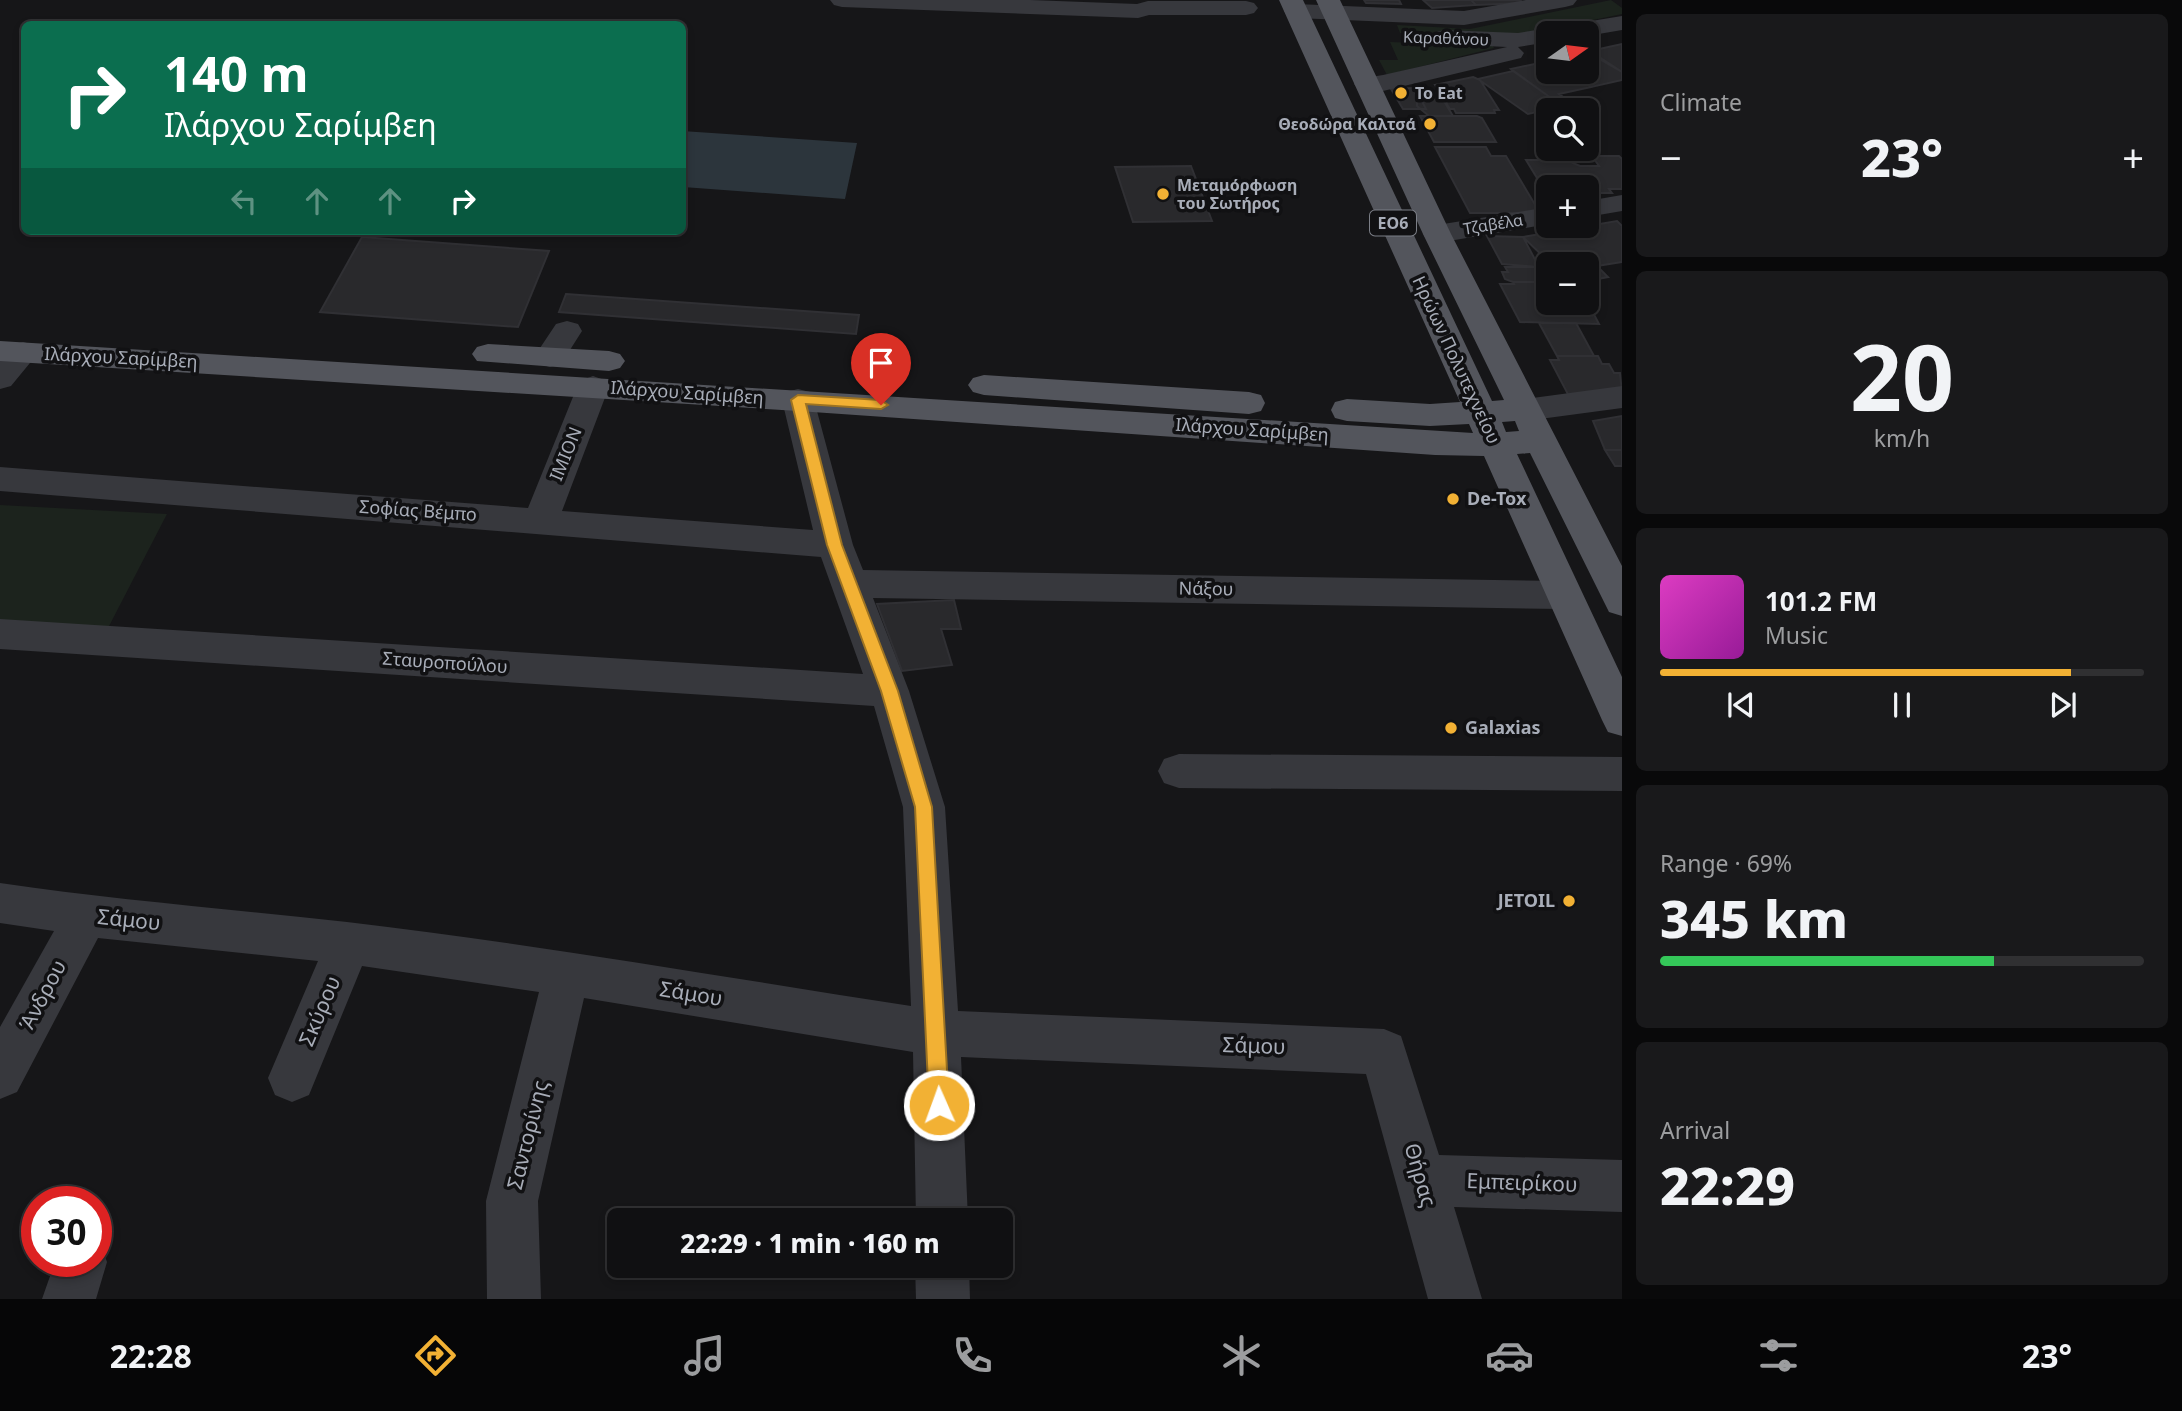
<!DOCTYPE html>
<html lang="en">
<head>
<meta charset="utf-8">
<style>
  body { margin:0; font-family:"Noto Sans",sans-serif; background:#19191b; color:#f1f3f6; height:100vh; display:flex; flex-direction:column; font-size:26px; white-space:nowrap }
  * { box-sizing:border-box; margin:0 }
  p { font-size:23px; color:#9c9d9f }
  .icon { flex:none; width:38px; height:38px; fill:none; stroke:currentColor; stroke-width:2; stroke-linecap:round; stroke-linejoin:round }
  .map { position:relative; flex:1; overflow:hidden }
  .details { display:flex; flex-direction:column; gap:14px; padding:14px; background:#09090a; width:560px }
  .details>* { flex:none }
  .top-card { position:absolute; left:21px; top:21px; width:665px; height:214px; border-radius:10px; box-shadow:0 4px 10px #0003,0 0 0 2px #303032; background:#0b6e4f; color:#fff; overflow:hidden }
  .needle { width:46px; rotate:76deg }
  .buttons { position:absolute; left:1536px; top:21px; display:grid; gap:14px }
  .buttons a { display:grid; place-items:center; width:63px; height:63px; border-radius:10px; background:#101012; box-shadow:0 4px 10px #0003,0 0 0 2px #303032; font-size:35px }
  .speed { position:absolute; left:21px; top:1186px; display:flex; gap:14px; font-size:35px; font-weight:700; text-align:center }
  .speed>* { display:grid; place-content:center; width:91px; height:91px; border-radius:50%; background:#101012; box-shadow:0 4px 10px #0003,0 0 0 2px #303032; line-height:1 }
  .speed .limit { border:10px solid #d22; background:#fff; color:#111 }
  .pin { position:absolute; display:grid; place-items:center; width:60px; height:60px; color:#fff; margin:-72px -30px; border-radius:50% 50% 50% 0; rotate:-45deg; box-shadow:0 0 7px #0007 }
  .pin .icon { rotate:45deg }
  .me { position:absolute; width:77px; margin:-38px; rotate:358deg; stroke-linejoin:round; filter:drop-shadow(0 0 5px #0008) }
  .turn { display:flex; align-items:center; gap:24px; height:147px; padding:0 28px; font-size:32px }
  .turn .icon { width:91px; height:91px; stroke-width:2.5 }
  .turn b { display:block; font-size:49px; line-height:60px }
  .lanes { display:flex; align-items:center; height:66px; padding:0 28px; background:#0003; justify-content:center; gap:35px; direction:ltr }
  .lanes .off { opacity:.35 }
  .big { font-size:52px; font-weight:800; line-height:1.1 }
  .details .widget { flex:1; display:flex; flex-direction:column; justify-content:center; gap:10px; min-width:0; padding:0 24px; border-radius:10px; background:#19191b }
  .details .dial { align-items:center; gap:0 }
  .dial b { font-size:91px; line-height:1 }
  .song { display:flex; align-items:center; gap:21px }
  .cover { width:84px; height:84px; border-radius:10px; background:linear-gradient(135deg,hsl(310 70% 55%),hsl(300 70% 35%)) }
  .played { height:7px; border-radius:4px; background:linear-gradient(90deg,#f2b134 85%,#303032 85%) }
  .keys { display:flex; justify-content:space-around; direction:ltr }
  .heat { display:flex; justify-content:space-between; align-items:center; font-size:38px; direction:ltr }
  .charge { height:10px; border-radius:5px; background:linear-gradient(90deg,#34c759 69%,#303032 0) }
  .trip { position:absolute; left:607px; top:1208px; width:406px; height:70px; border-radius:10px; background:#101012; box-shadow:0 4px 10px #0003,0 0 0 2px #303032; font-weight:800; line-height:70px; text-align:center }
  .tabs { display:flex; height:112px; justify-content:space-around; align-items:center; background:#060607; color:#9c9d9f }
  .tabs .icon { width:49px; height:49px }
  .tabs .current { color:#f2b134 }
  .tabs b { font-size:32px; color:#f1f3f6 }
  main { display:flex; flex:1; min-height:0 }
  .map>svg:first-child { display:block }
</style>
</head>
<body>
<main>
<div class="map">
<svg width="1622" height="1299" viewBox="0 0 1622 1299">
  <rect width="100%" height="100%" fill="#161618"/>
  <path fill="#1c231d" d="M 1611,0 L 1622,8 L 1622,14 L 1506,38 L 1400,33 L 1397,25 L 1470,29 Z
    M 1390,42 L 1493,46 L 1494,48 L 1387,75 L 1379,60 L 1398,60 Z
    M 0,505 L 167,514 L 107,630 L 0,623 Z"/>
  <path fill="#2c353c" d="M 682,131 L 857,143 L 845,199 L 683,187 Z"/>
  <path fill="#29292c" stroke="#303034" stroke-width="2" d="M 1364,0 L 1399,0 L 1401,4 L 1366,3 Z
    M 1423,0 L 1471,0 L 1476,5 L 1432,8 Z
    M 1471,0 L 1520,0 L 1523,3 L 1476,5 Z
    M 1622,44 L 1622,72 L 1590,51 Z
    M 1587,52 L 1622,72 L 1622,80 L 1591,87 L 1568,72 L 1587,72 Z
    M 1549,61 L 1549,72 L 1568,72 L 1591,87 L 1559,94 L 1569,101 L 1558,103 L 1511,69 Z
    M 1513,71 L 1558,103 L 1563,106 L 1528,114 L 1478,79 Z
    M 1473,77 L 1480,80 L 1499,110 L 1494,110 L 1495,113 L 1456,113 L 1454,109 L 1450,109 L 1435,85 Z
    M 1415,88 L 1426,109 L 1403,109 L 1391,89 Z
    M 1415,93 L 1439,93 L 1453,116 L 1429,116 L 1417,106 L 1417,102 L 1420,100 Z
    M 1420,116 L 1477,116 L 1482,118 L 1496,142 L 1434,142 Z
    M 1435,147 L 1486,147 L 1491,156 L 1506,156 L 1540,213 L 1470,213 Z
    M 1592,156 L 1619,156 L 1622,159 L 1622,189 L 1609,189 L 1612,193 L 1592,193 L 1595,196 L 1587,196 L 1587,187 L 1549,187 L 1548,196 L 1526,160 L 1566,160 L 1580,166 L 1599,166 Z
    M 1191,166 L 1212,221 L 1133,222 L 1115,167 Z
    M 1617,221 L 1622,226 L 1622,262 L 1597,266 L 1608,277 L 1587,281 L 1587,264 L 1551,264 L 1523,237 Z
    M 1487,236 L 1523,237 L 1539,267 L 1502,264 Z
    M 362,237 L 549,251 L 518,327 L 320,312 Z
    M 1505,267 L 1539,267 L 1547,282 L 1513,282 L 1505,279 L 1502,272 L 1508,272 Z
    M 1513,282 L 1537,282 L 1549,303 L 1590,307 L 1599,324 L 1520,322 L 1500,284 L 1514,284 Z
    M 566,294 L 859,315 L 856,334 L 559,312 Z
    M 1539,323 L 1576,323 L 1594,356 L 1557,356 Z
    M 1557,356 L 1598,356 L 1602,364 L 1609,364 L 1614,373 L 1620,373 L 1622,393 L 1572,402 L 1550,360 L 1559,360 Z
    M 1622,416 L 1622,450 L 1605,450 L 1593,421 Z
    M 1605,450 L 1622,450 L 1622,466 L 1615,466 Z
    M 954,600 L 961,629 L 941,629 L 952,665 L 902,671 L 877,604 Z"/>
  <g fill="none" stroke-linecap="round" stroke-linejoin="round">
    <path fill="#37383d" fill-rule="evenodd" d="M 830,0 L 1030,0 L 1137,4 L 1148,1 L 1246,1 L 1254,3 L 1258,8 L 1254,13 L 1246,15 L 1149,15 L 1138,18 L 842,7 L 834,5 Z
      M 1526,0 L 1577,0 L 1573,5 L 1565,7 L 1464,25 L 1296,18 L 1288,16 L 1284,11 L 1288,6 L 1296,4 L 1464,11 Z
      M 1622,16 L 1622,30 L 1587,36 L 1587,33 L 1549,33 L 1549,42 L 1518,47 L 1524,53 L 1521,58 L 1383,91 L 1358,89 L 1354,84 L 1358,79 L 1383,75 L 1507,47 L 1444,44 L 1436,42 L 1432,37 L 1436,32 L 1444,30 L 1518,33 Z
      M 1622,195 L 1622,211 L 1587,217 L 1587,201 Z
      M 1549,207 L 1549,224 L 1437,243 L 1427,240 L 1423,234 L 1427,228 L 1437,225 Z
      M 567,321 L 578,324 L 582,331 L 561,364 L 550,367 L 539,364 L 534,357 L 556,324 Z
      M 23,342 L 34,345 L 39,352 L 11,386 L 0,389 L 0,359 L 12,345 Z
      M 593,376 L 604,380 L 609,387 L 562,511 L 813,530 L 782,400 L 786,392 L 798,389 L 810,392 L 814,400 L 853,545 L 863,570 L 1562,581 L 1575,585 L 1581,595 L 1575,605 L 1562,609 L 873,598 L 909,691 L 945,807 L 958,1011 L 1384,1029 L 1401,1036 L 1439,1155 L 1622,1160 L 1622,1212 L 1454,1207 L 1482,1299 L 1428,1299 L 1366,1074 L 961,1057 L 968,1220 L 916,1220 L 913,1052 L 584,998 L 538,1201 L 541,1299 L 487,1299 L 486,1201 L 539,992 L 362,966 L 309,1095 L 292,1102 L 275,1095 L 268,1078 L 318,961 L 98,938 L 17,1092 L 0,1099 L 0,1027 L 54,931 L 0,923 L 0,883 C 115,900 231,909 347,922 C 535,944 723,977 911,1006 L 903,807 L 874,706 L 0,649 L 0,619 L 863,674 L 821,557 L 0,491 L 0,467 L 528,508 L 577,387 L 582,380 Z
      M 1622,386 L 1622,408 L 1525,421 L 1513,418 L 1509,410 L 1513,402 L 1525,399 Z
      M 1179,754 L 1622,757 L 1622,791 L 1179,788 L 1164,783 L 1158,771 L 1164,759 Z
      M 96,1242 L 100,1243 L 107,1262 L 96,1299 L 42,1299 L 55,1262 L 96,1262 Z
      M 915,1265 L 969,1265 L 970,1299 L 916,1299 Z"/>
    <path fill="#53555c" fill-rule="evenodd" d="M 1279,0 L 1303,0 L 1492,401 L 1504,400 L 1423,234 L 1316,0 L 1340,0 L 1451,234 L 1622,566 L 1622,616 L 1609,612 L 1530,453 L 1517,454 L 1622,677 L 1622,736 L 1608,732 L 1602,720 L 1484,456 L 1435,455 L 798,411 L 0,361 L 0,341 L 1473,433 L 1469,424 L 1430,426 L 1347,421 L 1335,418 L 1331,410 L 1335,402 L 1347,399 L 1430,404 L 1460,402 ZM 1515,421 L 1519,431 L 1506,432 L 1502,422 Z
      M 488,344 L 609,351 L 620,354 L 625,361 L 620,368 L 609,371 L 477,361 L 472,354 L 477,347 Z
      M 984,375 L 1249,392 L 1261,395 L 1265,403 L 1261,411 L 1249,414 L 984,395 L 973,392 L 968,385 L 973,378 Z"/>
  </g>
  <path fill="#f2b134" stroke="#9d7322" stroke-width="2" d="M 798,395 L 881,400 L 888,405 L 881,409 L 806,404 L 842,545 L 898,691 L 932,807 L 949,1105 L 946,1112 L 939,1115 L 932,1112 L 929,1105 L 915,807 L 881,691 L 827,545 L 791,400 Z"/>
  <g fill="#f2b134" stroke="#111113" stroke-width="2.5">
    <circle cx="1401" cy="93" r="7"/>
    <circle cx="1430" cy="124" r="7"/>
    <circle cx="1163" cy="194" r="7"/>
    <circle cx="1453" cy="499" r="7"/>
    <circle cx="1451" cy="728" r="7"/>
    <circle cx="1569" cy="901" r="7"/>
  </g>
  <g text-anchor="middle" stroke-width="7" stroke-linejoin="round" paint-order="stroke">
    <g font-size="16" fill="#a8adb8" stroke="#111113">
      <text transform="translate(1446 38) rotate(2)" y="6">Καραθάνου</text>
      <text transform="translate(1493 224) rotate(-9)" y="6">Τζαβέλα</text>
    </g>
    <g font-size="16" font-weight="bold" fill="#a8adb8" stroke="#111113" text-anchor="start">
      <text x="1415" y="99">To Eat</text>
      <text x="1416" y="130" text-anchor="end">Θεοδώρα Καλτσά</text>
      <text x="1177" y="191">Μεταμόρφωση<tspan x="1177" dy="18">του Σωτήρος</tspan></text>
    </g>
    <rect fill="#111113" stroke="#7b7e86" stroke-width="2" x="1370" y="210.5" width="46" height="25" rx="5"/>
    <g font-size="16" font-weight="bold" fill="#a8adb8">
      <text x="1393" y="229">ΕΟ6</text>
    </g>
    <g font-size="18" fill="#a8adb8" stroke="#111113">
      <text transform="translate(121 358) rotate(3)" y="6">Ιλάρχου Σαρίμβεη</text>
      <text transform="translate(1456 360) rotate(65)" y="6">Ηρώων Πολυτεχνείου</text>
      <text transform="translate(687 393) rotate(4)" y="6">Ιλάρχου Σαρίμβεη</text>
      <text transform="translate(1252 430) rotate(4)" y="6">Ιλάρχου Σαρίμβεη</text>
      <text transform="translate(566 454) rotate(-68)" y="6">IMION</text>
      <text transform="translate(418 511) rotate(4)" y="6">Σοφίας Βέμπο</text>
      <text transform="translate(1206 589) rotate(1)" y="6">Νάξου</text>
      <text transform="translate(445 663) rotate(4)" y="6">Σταυροπούλου</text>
    </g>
    <g font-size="18" font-weight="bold" fill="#a8adb8" stroke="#111113" text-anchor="start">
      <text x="1467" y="505">De-Tox</text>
      <text x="1465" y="734">Galaxias</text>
      <text x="1555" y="907" text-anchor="end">JETOIL</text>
    </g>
    <g font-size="21" fill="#a8adb8" stroke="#111113">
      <text transform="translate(129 920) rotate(6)" y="7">Σάμου</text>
      <text transform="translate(691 994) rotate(9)" y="7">Σάμου</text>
      <text transform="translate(43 995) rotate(-62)" y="7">Άνδρου</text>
      <text transform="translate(320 1011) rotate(-67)" y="7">Σκύρου</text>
      <text transform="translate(1254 1046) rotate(2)" y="7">Σάμου</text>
      <text transform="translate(528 1135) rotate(-76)" y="7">Σαντορίνης</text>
      <text transform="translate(1420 1175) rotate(74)" y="7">Θήρας</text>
      <text transform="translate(1522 1183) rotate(2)" y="7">Εμπειρίκου</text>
    </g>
  </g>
</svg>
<div class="buttons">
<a><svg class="needle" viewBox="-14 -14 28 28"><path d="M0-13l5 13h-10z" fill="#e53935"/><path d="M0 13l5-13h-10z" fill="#9c9d9f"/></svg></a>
<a><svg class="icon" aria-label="search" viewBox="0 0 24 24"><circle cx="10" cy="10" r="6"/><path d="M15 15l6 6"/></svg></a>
<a>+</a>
<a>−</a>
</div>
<div class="speed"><div class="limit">30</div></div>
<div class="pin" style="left:881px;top:405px;background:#d93025"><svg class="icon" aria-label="arrive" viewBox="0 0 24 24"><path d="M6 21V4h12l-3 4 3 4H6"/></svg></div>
<svg class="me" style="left:939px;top:1105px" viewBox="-20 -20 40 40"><circle r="17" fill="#f2b134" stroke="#fff" stroke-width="3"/><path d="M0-11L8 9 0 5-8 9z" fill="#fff"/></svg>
<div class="trip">22:29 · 1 min · 160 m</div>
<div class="top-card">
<div class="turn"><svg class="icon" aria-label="right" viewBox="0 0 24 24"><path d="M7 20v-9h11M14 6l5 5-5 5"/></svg><div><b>140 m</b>Ιλάρχου Σαρίμβεη</div></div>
<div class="lanes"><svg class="icon off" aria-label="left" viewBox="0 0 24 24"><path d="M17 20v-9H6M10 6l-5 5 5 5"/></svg><svg class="icon off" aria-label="ahead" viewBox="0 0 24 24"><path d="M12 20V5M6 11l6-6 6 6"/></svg><svg class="icon off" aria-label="ahead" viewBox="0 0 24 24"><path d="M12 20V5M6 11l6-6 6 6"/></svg><svg class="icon" aria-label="right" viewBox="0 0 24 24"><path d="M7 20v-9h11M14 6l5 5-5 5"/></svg></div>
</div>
</div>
<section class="details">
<div class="widget"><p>Climate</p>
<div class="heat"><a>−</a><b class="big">23°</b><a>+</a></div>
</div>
<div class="widget dial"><b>20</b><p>km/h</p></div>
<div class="widget">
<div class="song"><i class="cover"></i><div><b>101.2 FM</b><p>Music</p></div></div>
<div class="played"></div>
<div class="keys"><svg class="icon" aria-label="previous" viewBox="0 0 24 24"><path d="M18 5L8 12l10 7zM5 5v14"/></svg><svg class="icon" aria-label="pause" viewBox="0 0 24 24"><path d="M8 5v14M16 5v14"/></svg><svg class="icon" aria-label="next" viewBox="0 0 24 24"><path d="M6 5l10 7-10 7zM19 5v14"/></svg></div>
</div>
<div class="widget"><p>Range · 69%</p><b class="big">345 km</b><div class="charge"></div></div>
<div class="widget"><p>Arrival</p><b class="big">22:29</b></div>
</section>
</main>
<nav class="tabs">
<b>22:28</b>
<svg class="icon current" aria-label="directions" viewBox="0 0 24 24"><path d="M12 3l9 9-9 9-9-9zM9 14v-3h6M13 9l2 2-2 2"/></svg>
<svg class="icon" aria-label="music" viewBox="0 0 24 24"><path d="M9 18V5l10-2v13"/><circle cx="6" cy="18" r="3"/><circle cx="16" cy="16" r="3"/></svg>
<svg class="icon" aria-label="phone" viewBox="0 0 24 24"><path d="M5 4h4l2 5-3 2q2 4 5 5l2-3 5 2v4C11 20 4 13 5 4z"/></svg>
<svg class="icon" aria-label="climate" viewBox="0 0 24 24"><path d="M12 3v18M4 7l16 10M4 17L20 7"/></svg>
<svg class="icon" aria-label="car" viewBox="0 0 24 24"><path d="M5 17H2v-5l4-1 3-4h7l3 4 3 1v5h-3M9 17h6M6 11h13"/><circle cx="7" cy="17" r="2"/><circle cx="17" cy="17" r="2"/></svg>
<svg class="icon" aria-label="filters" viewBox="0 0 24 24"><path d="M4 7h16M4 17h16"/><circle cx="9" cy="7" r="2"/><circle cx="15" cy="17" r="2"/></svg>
<b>23°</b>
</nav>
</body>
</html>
